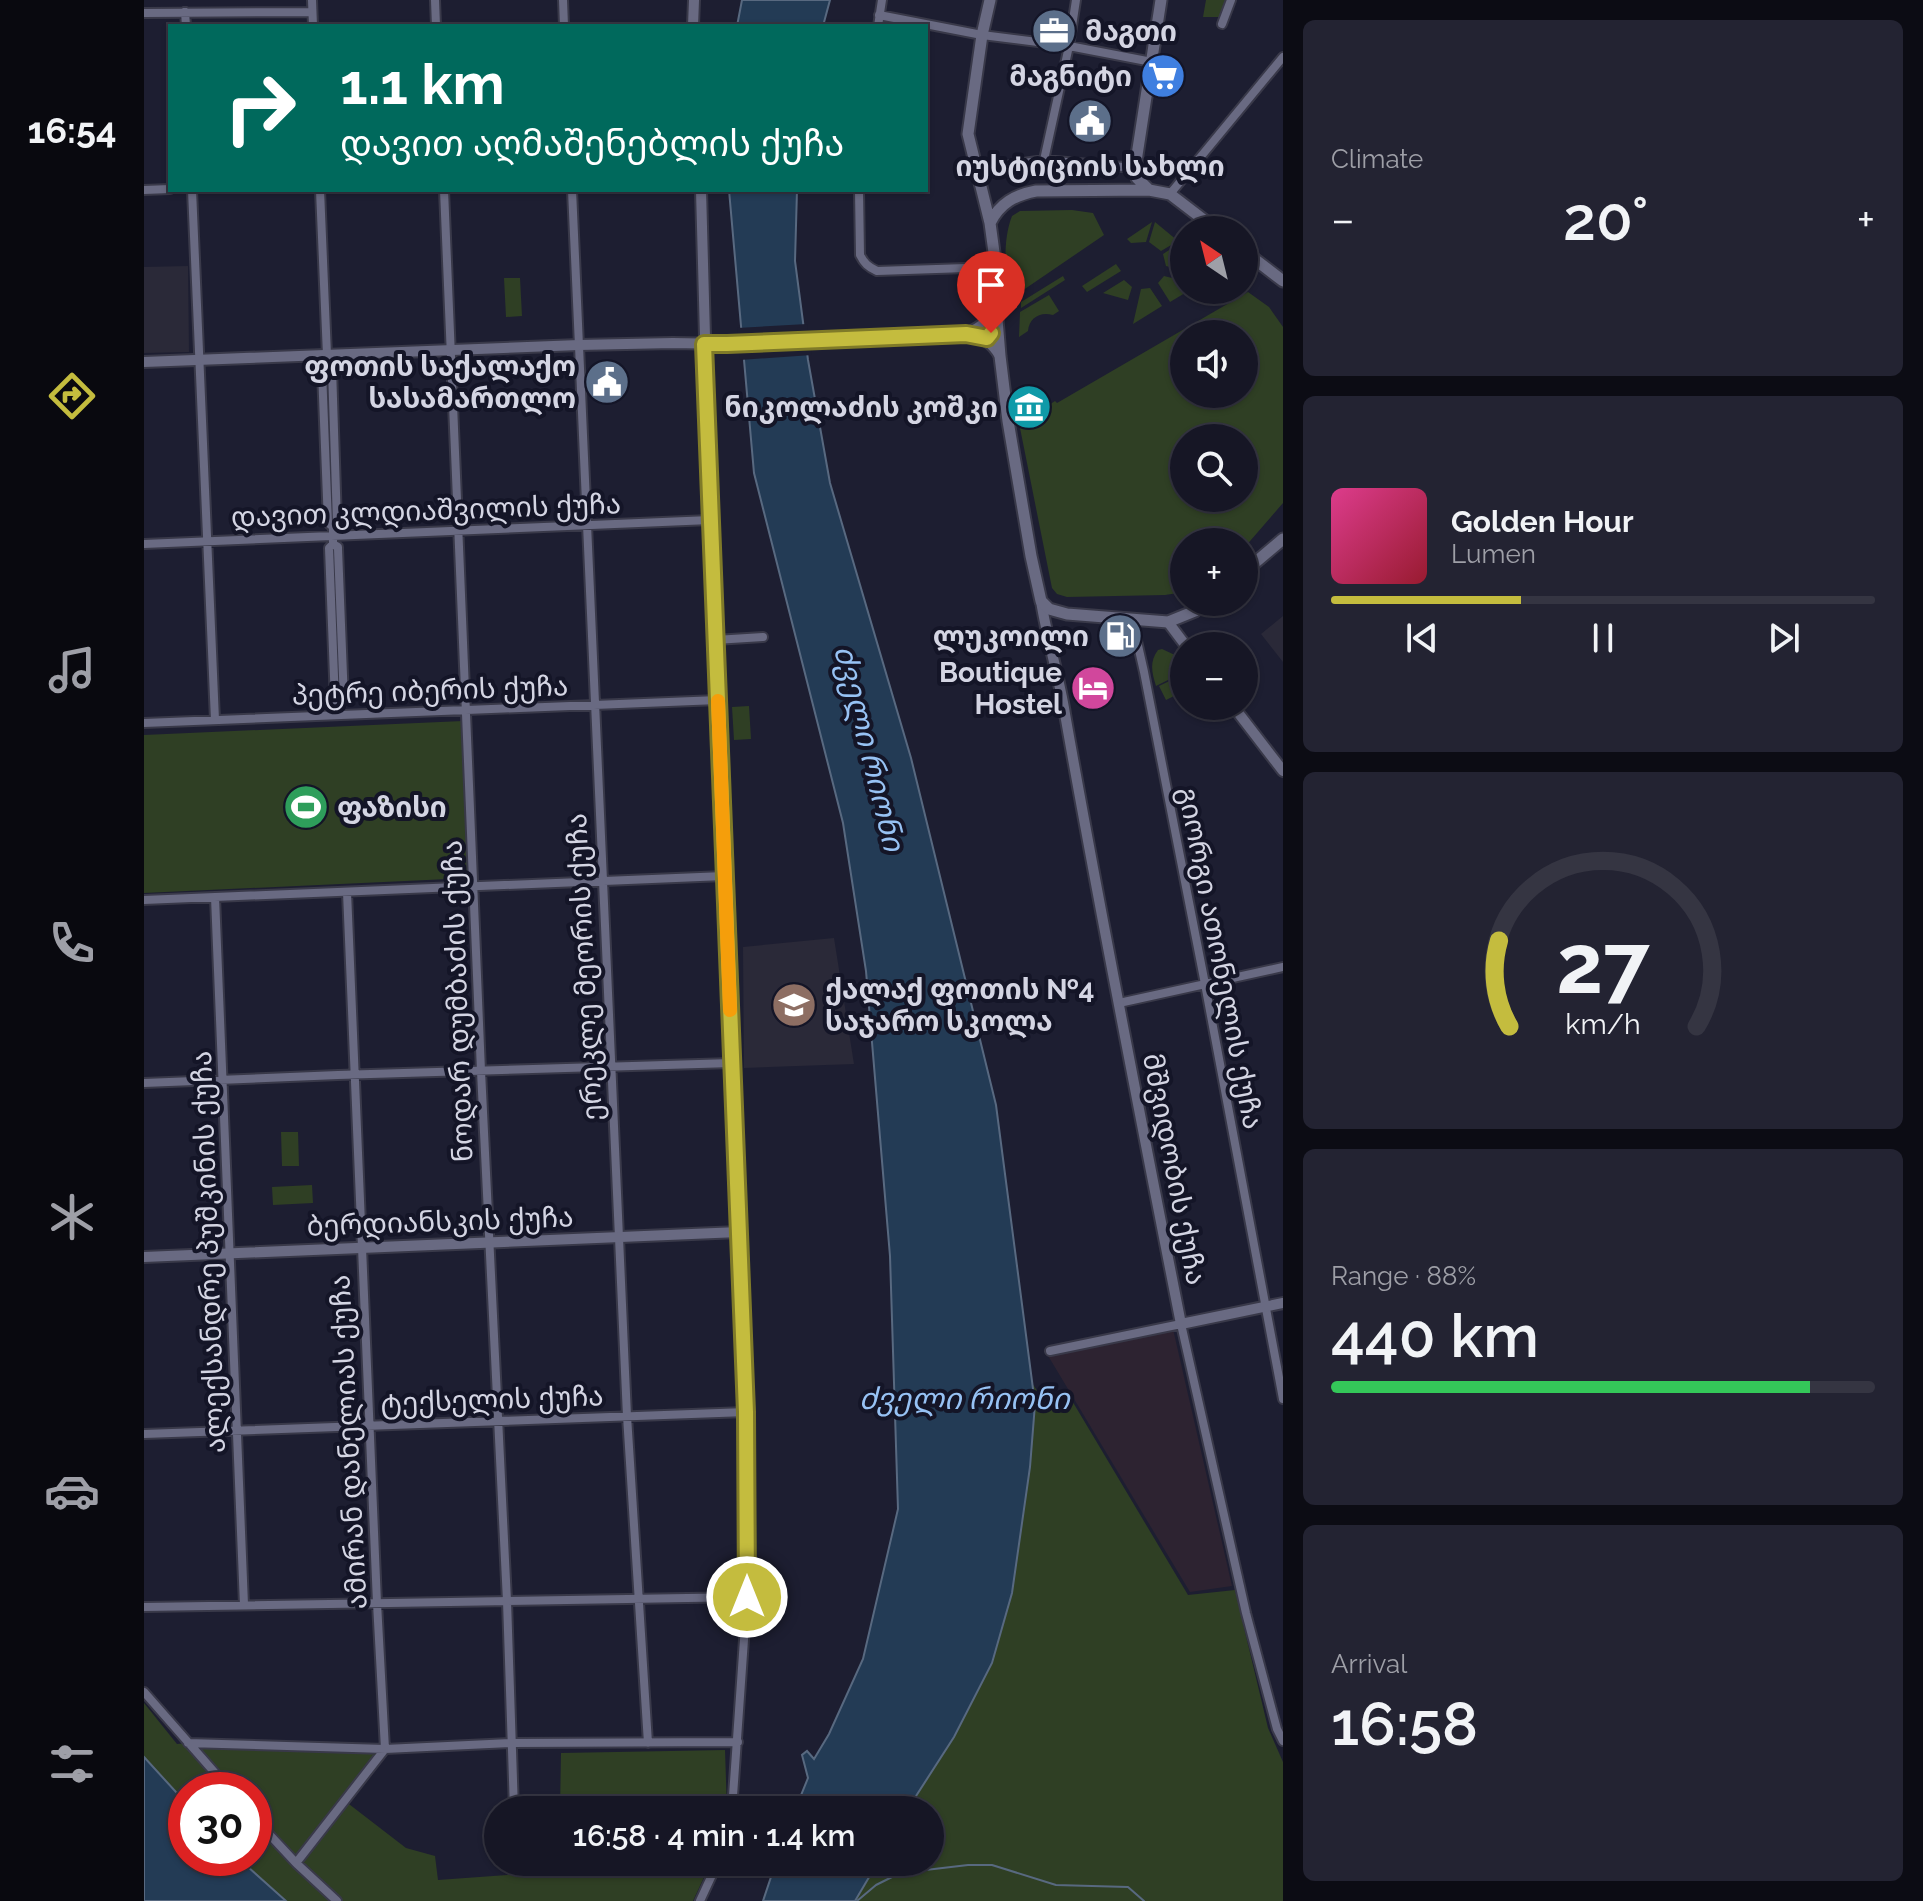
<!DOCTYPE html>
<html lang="en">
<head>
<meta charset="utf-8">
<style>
  body { margin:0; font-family:Raleway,"Noto Sans Georgian",sans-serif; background:#232332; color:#f1f3f6; height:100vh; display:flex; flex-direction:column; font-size:30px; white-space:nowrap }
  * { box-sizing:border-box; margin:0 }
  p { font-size:26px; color:#9e9fa7 }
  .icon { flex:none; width:44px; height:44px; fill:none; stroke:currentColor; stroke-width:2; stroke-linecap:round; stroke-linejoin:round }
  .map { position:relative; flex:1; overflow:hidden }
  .side { display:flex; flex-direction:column; gap:20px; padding:20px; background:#0c0c14; width:640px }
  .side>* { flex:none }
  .guide { position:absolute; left:24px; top:24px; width:760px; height:168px; border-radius:0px; box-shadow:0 2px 6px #0004,0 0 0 2px #353542; background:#00695c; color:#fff; overflow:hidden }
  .needle { width:52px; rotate:325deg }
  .controls { position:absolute; left:1026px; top:216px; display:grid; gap:16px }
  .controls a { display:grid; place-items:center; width:88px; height:88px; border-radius:50%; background:#161625; box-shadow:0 2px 6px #0004,0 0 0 2px #353542; font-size:40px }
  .speed { position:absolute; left:24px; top:1772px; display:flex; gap:16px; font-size:40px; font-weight:700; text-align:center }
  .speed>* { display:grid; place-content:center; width:104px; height:104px; border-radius:50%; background:#161625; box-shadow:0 2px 6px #0004,0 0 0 2px #353542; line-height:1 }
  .speed .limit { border:12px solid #d22; background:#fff; color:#111 }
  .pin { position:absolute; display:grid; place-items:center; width:68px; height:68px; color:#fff; margin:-82px -34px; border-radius:50% 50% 50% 0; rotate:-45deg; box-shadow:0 0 8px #0007 }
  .pin .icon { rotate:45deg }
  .me { position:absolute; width:88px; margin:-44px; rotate:0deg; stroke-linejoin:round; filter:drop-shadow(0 0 6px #0008) }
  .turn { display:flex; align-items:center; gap:28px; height:168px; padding:0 40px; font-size:36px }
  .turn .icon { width:104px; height:104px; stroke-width:2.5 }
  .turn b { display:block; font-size:56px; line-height:68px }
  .big { font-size:60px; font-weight:600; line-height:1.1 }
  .side .widget { flex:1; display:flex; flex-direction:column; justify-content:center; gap:12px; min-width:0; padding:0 28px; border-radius:12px; background:#232332 }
  .side .dial { align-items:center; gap:0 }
  .dial svg { height:208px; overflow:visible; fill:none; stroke:#353542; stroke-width:7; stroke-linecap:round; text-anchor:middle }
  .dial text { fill:#f1f3f6; stroke:none }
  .song { display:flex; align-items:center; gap:24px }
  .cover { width:96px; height:96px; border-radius:12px; background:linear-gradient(135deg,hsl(330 70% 55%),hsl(350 70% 35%)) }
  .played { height:8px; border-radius:4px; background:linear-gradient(90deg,#c4bc3e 35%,#353542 35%) }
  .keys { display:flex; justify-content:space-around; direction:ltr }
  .heat { display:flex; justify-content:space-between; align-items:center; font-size:44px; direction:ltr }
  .charge { height:12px; border-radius:6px; background:linear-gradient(90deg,#34c759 88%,#353542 0) }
  .trip { position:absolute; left:340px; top:1796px; width:460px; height:80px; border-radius:40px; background:#161625; box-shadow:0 2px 6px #0004,0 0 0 2px #353542; font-weight:600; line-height:80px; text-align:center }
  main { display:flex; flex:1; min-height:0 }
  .menu { display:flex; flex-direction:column; width:144px; justify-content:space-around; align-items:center; background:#09090f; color:#9e9fa7 }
  .menu .icon { width:56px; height:56px }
  .menu .on { color:#c4bc3e }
  .menu b { font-size:36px; color:#f1f3f6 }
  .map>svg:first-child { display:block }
</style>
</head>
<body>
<main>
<nav class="menu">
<b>16:54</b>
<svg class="icon on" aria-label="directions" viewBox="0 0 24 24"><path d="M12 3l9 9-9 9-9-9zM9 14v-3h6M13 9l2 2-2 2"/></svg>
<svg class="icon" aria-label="music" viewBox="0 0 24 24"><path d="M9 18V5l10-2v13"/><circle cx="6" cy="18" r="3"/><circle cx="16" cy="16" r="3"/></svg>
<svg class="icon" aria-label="phone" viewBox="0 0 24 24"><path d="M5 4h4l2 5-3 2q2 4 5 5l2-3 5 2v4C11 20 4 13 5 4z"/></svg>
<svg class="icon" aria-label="climate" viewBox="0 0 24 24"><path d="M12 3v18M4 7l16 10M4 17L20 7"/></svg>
<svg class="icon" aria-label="car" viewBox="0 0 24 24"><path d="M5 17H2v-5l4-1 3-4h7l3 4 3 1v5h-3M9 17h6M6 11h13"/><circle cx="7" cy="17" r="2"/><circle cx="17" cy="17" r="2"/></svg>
<svg class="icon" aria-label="filters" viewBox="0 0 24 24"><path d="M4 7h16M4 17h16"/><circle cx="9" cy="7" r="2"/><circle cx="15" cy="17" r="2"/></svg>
</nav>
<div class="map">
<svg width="1139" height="1901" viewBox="0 0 1139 1901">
  <rect width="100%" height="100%" fill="#1d1e31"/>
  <path fill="#2d2331" d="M 1029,1329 L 1088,1586 L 1046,1592 L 903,1354 Z"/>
  <path fill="#2a2938" d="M 44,266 L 45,352 L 0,353 L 0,267 Z
    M 1139,616 L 1139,662 L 1117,634 Z
    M 690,938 L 710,1064 L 600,1068 L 599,947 Z"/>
  <path fill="#2f3f24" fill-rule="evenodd" d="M 1062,0 L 1085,0 L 1078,17 L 1059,17 Z
    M 928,210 L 949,213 L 960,235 L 869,297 L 864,298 C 862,271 858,242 868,216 L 876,211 Z
    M 1008,222 L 1002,242 L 987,243 L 983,239 Z
    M 1011,222 L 1034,241 L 1017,251 L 1005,242 Z
    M 1036,243 L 1040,246 L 1034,269 L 1022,266 L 1019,254 Z
    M 972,264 L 977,271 L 943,292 L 938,286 Z
    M 919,276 L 921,280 L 877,308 L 877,302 Z
    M 1020,276 L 1040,281 L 1040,290 L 1046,290 L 1026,302 L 1014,283 Z
    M 360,278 L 376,278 L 378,316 L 362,317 Z
    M 980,280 L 988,287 L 984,300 L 959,293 Z
    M 1006,288 L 1018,306 L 989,324 L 997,289 Z
    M 1104,292 L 1125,307 L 1139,327 L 1139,503 L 1100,548 L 1100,542 L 1040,542 L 1040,592 L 1021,595 L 923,597 L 913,594 L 908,588 L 869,393 L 888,390 L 905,405 L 911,401 L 913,403 ZM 1040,334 L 1100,334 L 1100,394 L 1040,394 ZM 1040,438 L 1100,438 L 1100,498 L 1040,498 Z
    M 905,295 L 915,311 L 909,315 C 896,311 885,318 884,331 L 875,337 L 876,312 Z
    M 1018,649 L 1033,656 L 1040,665 L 1040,672 L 1012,686 C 1008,673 1005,662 1014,650 Z
    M 1040,674 L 1040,691 L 1022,700 L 1015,686 Z
    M 605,706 L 607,739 L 590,740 L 588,707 Z
    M 319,721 L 326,878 L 0,893 L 0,735 Z
    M 137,1132 L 154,1132 L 155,1166 L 138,1166 Z
    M 168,1185 L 169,1203 L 129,1205 L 128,1187 Z
    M 888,1383 L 904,1407 L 927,1399 L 1044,1595 L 1091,1590 L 1124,1728 L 1139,1762 L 1139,1901 L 711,1901 L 734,1862 L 786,1862 L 786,1810 L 763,1810 L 810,1737 L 848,1663 L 868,1593 L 886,1467 L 891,1404 Z
    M 0,1703 L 33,1744 L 44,1743 L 241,1749 L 201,1801 L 262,1848 L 291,1856 L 294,1880 L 363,1875 L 409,1862 L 567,1862 L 549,1901 L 142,1901 L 94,1858 L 110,1858 L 110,1790 L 42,1790 L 42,1803 L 0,1757 Z
    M 581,1750 L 583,1810 L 416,1810 L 417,1753 Z"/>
  <path fill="#233b55" stroke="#586980" stroke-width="2" d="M 598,0 L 686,0 L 679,26 L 593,26 Z
    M 585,190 L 653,190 L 651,261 L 664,360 L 686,483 L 767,758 L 852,1105 L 891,1404 L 886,1467 L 868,1593 L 848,1663 L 810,1737 L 763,1810 L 651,1810 L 664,1778 L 658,1755 L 663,1751 L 670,1759 L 685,1734 L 719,1659 L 754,1509 L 746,1256 L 722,971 L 699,823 L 610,473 Z
    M 0,1757 L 42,1803 L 42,1858 L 94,1858 L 142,1901 L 0,1901 Z
    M 632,1862 L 734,1862 L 711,1901 L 619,1901 Z"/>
  <path fill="#1d1e31" d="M 663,324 L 668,355 L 596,360 L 593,328 Z"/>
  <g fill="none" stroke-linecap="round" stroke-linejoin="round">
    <path stroke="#586980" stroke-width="2" d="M 713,1901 L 732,1885 L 756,1873 L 824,1865 L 848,1865 L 912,1885 L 984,1887 L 1000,1901"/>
    <g stroke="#393949" stroke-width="12">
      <path id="minor" d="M 168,0 L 169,26
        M 291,0 L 292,26
        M 419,0 L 420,26
        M 41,12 L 42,26
        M 0,13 L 168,12
        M 735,15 L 838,35 L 925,46 L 1008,62
        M 1078,24 L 1087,0
        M 734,26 L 738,0
        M 900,160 L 925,46 L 932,0
        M 833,170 L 900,160 L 991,168
        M 0,190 L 26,189
        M 48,190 L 71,720
        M 176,190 L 183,355 L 183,365 L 179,367 L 178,371 L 184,523 L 189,527 L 189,544 L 185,548 L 191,702 L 195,707 L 196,715
        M 300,190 L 337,1071 L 363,1601 L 370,1810
        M 428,190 L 483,1416 L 504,1743
        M 715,190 L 716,255 C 720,263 724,267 733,271 L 852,267
        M 1026,194 L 1139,57
        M 183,365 L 188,368 L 193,523 L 189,527
        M 0,544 L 566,520
        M 189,544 L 194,547 L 194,549 L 200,701 L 195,707
        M 988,619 L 1000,672 L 1061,984 L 1139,1399
        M 571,640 L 619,637
        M 0,723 L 574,700
        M 71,897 L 100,1605
        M 0,900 L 580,876
        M 975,1003 L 1139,967
        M 0,1083 L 194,1075 L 588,1063
        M 906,1351 L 1037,1324 L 1102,1613 L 1133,1729 L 1139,1741
        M 0,1434 L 602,1412
        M 0,1607 L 603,1597
        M 0,1692 L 86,1790
        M 44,1743 L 241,1749 L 367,1743 L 594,1742
        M 588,1810 L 603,1597 L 602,1412 L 595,1232
        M 110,1818 L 152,1863 L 193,1901
        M 152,1863 L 241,1749 L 233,1603 L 203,892
        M 556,1901 L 574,1862"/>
    </g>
    <g stroke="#393949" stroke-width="14">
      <path id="tertiary" d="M 549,26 L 550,0
        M 822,334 C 841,325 844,321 852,303
        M 0,362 L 435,345 L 529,343 L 583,344 L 822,334 C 840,339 846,340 856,356
        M 897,601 C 903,639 915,676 921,714 C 957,918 997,1121 1037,1324 L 1139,1303
        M 1024,622 L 1042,646
        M 1089,706 L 1139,771
        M 0,1257 L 595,1232 L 566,520 L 557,190"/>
    </g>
    <g stroke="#393949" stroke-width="15">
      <path id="secondary" d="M 846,0 L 838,35 L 824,134 L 846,223 L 852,267 L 851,295 L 856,356 L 864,421 L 887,556 L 897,601 L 905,609 L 923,614 L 1024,622 L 1051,611 L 1062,602
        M 1005,190 L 993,178 L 991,168 L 1017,0
        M 846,223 C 856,203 871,195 892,191 L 1005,190 L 1026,194 L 1073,230
        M 1100,251 L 1139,281
        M 1100,572 L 1139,539"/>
    </g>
    <use href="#minor" stroke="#696a82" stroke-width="8"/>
    <use href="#tertiary" stroke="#696a82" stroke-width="10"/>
    <use href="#secondary" stroke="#696a82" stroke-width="11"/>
  </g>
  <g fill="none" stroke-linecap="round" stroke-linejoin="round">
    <g stroke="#7f7a28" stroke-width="20">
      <path id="route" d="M 603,1597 L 602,1412 L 560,344 L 583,344 L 822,334 L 843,338 L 847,333"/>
    </g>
    <use href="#route" stroke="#c4bc3e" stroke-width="14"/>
    <path stroke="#f59e0b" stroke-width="14" d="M 574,701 L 586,1010"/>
  </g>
  <defs>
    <g id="office-disc" transform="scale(2.3)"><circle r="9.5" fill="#5c6f8a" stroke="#141527"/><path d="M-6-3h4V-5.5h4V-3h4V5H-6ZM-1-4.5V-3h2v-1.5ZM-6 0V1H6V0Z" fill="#fff"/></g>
    <g id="supermarket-disc" transform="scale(2.3)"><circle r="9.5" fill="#3f7fe0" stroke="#141527"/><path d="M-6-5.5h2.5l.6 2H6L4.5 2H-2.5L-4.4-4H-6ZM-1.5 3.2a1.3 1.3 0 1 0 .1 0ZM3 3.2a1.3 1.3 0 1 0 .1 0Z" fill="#fff"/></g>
    <g id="civic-disc" transform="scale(2.3)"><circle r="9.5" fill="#5c6f8a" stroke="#141527"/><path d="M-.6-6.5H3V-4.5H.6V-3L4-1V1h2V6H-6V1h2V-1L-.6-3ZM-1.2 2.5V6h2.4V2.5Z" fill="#fff"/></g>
    <g id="museum-disc" transform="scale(2.3)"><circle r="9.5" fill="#0f9aa8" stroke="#141527"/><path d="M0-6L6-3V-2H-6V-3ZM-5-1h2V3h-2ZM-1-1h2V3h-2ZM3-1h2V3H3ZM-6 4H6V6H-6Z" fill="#fff"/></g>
    <g id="fuel-disc" transform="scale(2.3)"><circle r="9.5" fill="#5c6f8a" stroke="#141527"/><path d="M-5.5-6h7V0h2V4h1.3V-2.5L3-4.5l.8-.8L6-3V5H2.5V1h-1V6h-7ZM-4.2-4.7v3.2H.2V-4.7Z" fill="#fff"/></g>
    <g id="hotel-disc" transform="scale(2.3)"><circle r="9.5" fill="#d1479c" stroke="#141527"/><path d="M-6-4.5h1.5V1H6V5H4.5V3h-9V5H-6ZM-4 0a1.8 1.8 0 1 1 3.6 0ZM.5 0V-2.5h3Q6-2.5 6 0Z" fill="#fff"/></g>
    <g id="stadium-disc" transform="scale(2.3)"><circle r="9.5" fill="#2e9e5b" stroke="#141527"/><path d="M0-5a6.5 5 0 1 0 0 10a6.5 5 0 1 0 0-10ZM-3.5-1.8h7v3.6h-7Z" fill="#fff"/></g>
    <g id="school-disc" transform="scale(2.3)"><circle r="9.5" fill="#8d6e63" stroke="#141527"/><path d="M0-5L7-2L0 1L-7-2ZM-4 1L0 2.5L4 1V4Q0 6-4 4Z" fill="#fff"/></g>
  </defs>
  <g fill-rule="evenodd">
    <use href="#office-disc" x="910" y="31"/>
    <use href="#supermarket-disc" x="1019" y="76"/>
    <use href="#civic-disc" x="946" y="121"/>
    <use href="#civic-disc" x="463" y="382"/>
    <use href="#museum-disc" x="885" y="407"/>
    <use href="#fuel-disc" x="976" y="636"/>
    <use href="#hotel-disc" x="949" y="688"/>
    <use href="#stadium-disc" x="162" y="807"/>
    <use href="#school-disc" x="650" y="1005"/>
  </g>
  <g text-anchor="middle" stroke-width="8" stroke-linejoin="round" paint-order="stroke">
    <g font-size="28" font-weight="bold" fill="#d4d5e3" stroke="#141527" text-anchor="end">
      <text x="941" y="41" text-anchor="start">მაგთი</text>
      <text x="988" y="86">მაგნიტი</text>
      <text x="946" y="176" text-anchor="middle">იუსტიციის სახლი</text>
      <text x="432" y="376">ფოთის საქალაქო<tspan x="432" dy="32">სასამართლო</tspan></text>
      <text x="854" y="417">ნიკოლაძის კოშკი</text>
      <text x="945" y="646">ლუკოილი</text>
      <text x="918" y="682">Boutique<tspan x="918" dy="32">Hostel</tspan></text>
      <text x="193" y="817" text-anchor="start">ფაზისი</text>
      <text x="681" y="999" text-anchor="start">ქალაქ ფოთის №4<tspan x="681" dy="32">საჯარო სკოლა</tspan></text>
    </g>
    <g font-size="28" fill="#d4d5e3" stroke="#141527">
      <text transform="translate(282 510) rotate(-2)" y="10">დავით კლდიაშვილის ქუჩა</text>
      <text transform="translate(286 690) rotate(-2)" y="10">პეტრე იბერის ქუჩა</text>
      <text transform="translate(1077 958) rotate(79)" y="10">გიორგი ათონელის ქუჩა</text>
      <text transform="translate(440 967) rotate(-93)" y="10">ერეკლე მეორის ქუჩა</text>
      <text transform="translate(313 1001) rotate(-92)" y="10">ნოდარ დუმბაძის ქუჩა</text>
      <text transform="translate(1031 1169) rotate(79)" y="10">მშვიდობის ქუჩა</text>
      <text transform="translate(296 1221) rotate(-2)" y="10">ბერდიანსკის ქუჩა</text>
      <text transform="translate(64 1252) rotate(-92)" y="10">ალექსანდრე პუშკინის ქუჩა</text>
      <text transform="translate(348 1399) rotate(-2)" y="10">ტექსელის ქუჩა</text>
      <text transform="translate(204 1442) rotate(-93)" y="10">ამირან დანელიას ქუჩა</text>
    </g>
    <g font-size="30" font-style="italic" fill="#97c2f4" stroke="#141527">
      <text transform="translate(725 748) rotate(76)" y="10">ძველი რიონი</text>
      <text x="820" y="1409">ძველი რიონი</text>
    </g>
  </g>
</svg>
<div class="controls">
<a><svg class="needle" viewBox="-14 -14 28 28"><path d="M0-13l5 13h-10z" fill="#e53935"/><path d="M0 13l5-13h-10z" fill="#9e9fa7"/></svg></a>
<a><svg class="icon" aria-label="sound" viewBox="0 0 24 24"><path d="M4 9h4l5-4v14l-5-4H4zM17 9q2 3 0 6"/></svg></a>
<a><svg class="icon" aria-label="search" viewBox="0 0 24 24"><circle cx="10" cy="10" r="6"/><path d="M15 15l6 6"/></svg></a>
<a>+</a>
<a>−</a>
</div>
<div class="speed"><div class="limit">30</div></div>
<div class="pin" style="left:847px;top:333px;background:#d93025"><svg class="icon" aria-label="arrive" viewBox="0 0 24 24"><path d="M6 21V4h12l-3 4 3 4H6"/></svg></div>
<svg class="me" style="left:603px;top:1597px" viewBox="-20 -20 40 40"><circle r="17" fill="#c4bc3e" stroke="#fff" stroke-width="3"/><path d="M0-11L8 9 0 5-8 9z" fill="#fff"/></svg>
<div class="trip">16:58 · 4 min · 1.4 km</div>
<div class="guide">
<div class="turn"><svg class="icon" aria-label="right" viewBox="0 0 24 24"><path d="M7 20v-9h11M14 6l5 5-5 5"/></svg><div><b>1.1 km</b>დავით აღმაშენებლის ქუჩა</div></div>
</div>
</div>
<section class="side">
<div class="widget"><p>Climate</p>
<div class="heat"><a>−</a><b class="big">20°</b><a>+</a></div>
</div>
<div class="widget">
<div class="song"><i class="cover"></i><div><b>Golden Hour</b><p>Lumen</p></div></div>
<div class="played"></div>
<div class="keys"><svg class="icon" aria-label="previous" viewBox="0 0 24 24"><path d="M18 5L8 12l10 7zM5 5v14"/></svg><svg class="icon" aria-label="pause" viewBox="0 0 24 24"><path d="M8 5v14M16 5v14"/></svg><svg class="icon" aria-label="next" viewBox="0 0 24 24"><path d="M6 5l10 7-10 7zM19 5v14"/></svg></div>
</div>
<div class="widget dial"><svg viewBox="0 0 100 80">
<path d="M14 69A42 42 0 1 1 86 69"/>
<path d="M14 69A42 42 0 0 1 10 36" stroke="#c4bc3e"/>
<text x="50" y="56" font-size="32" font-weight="700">27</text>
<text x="50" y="72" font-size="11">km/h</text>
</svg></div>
<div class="widget"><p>Range · 88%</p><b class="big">440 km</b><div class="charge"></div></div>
<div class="widget"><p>Arrival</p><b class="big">16:58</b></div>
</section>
</main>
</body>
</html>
